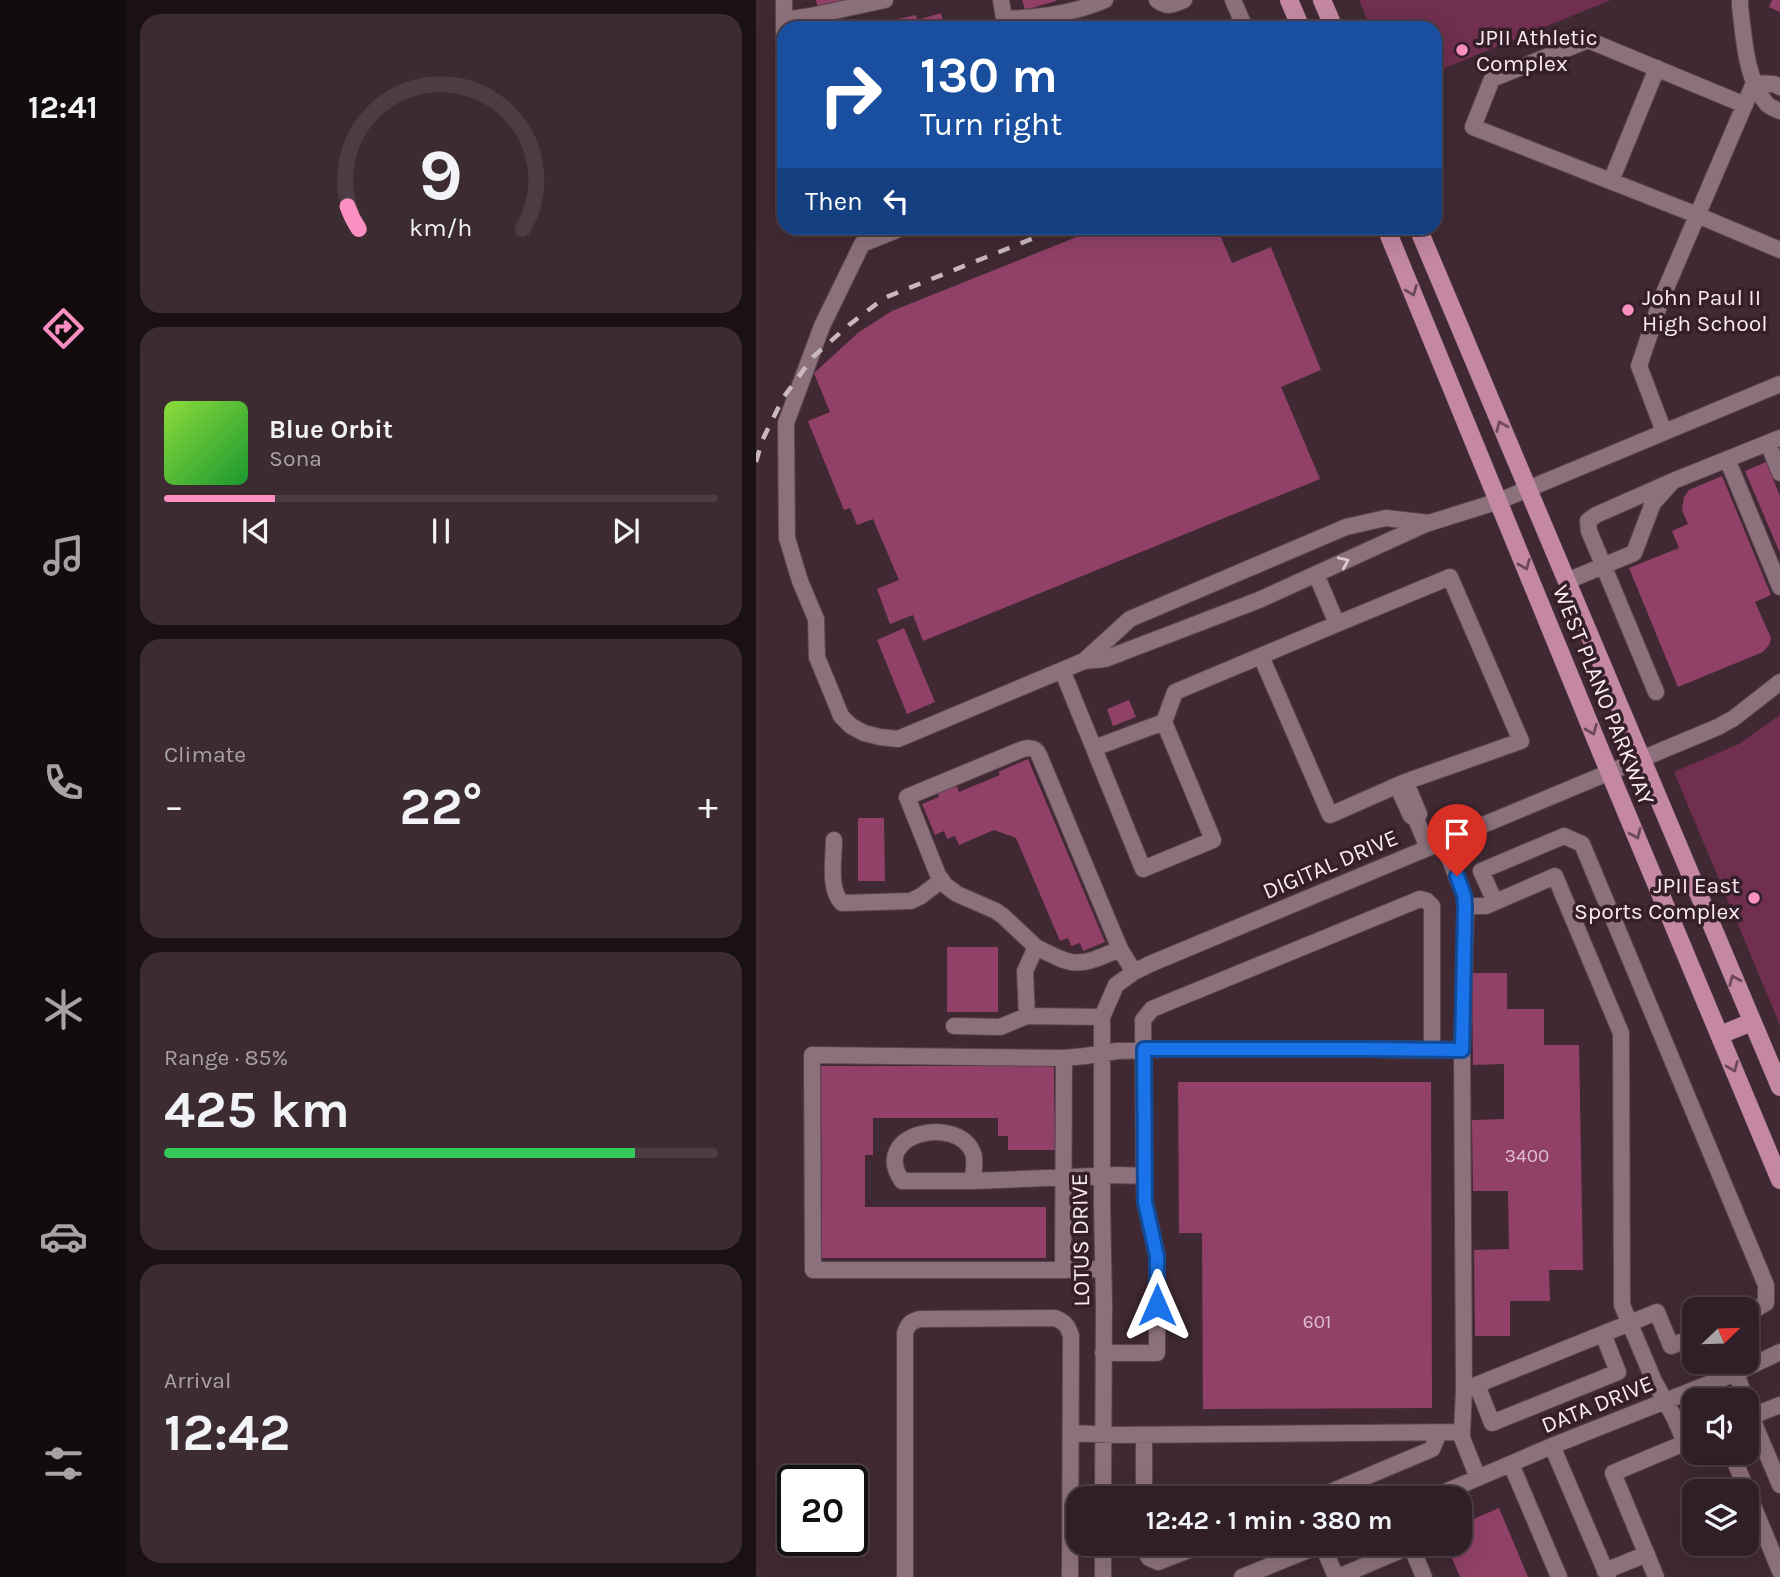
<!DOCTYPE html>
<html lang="en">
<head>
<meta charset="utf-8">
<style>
  body { margin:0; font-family:Karla,sans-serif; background:#3c2c32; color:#f1f3f6; height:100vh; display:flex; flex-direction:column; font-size:26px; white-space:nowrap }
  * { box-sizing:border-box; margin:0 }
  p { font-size:23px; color:#a8a2a7 }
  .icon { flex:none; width:38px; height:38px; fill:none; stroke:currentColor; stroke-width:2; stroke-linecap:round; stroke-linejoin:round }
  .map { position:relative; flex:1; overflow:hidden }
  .sheet { display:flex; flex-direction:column; gap:14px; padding:14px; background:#1a1115; width:630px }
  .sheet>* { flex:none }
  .banner { position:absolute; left:21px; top:21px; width:665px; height:214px; border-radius:21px; box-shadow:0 7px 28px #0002,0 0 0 2px #4b3d43; background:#1a4fa0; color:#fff; overflow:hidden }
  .needle { width:46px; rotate:67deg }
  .controls { position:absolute; left:926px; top:1297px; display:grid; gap:14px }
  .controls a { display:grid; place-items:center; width:77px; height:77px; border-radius:14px; background:#301f26; box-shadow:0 7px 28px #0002,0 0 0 2px #4b3d43; font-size:35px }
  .speed { position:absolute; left:21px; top:1465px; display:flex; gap:14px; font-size:35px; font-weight:700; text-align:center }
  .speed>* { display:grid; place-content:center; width:91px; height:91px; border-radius:50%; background:#301f26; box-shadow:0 7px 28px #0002,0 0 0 2px #4b3d43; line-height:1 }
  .speed .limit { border:4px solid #111; border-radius:10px; background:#fff; color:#111 }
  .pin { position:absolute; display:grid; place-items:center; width:60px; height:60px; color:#fff; margin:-72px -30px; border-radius:50% 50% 50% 0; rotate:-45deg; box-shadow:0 0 7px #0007 }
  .pin .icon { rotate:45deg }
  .me { position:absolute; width:77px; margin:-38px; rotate:0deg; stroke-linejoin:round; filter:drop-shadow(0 0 5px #0008) }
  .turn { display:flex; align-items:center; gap:24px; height:147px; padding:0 28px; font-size:32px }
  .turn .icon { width:91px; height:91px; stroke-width:2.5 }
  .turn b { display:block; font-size:49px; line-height:60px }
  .then { display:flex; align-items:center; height:66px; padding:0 28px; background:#0003; gap:14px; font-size:26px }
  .big { font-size:52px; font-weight:700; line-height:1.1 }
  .sheet .tile { flex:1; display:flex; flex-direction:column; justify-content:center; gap:10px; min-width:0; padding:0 24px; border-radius:21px; background:#3c2c32 }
  .sheet .dial { align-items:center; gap:0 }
  .dial svg { height:182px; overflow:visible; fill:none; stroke:#4b3d43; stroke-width:7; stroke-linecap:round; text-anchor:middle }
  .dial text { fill:#f1f3f6; stroke:none }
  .song { display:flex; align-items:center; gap:21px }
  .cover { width:84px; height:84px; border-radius:10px; background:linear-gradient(135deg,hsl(90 70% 55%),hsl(130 70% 35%)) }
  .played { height:7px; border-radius:4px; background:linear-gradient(90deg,#fc8fc1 20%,#4b3d43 20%) }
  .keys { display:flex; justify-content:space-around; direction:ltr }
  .heat { display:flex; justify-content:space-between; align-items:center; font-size:38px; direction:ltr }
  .charge { height:10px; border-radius:5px; background:linear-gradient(90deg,#34c759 85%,#4b3d43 0) }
  .trip { position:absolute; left:310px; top:1486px; width:406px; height:70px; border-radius:21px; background:#301f26; box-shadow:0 7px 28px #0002,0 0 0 2px #4b3d43; font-weight:700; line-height:70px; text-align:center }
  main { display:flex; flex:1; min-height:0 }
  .menu { display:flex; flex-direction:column; width:126px; justify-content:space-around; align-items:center; background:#130c0f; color:#a8a2a7 }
  .menu .icon { width:49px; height:49px }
  .menu .on { color:#fc8fc1 }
  .menu b { font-size:32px; color:#f1f3f6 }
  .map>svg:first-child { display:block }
</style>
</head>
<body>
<main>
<nav class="menu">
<b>12:41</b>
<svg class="icon on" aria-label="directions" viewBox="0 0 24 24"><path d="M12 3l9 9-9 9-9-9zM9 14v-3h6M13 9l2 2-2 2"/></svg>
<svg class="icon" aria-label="music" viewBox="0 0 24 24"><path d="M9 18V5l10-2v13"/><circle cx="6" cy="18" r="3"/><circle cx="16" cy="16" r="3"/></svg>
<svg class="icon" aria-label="phone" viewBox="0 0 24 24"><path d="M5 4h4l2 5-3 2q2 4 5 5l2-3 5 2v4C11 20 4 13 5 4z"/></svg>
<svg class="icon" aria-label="climate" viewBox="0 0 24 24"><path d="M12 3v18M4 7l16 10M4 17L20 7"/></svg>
<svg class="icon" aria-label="car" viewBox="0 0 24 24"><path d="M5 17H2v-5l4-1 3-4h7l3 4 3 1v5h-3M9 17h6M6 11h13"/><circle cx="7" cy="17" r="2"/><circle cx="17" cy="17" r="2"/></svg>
<svg class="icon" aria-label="filters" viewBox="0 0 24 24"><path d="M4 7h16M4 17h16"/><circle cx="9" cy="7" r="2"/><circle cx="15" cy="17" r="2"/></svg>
</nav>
<section class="sheet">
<div class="tile dial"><svg viewBox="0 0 100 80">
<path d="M14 69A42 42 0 1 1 86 69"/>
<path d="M14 69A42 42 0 0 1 9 59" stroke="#fc8fc1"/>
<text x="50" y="56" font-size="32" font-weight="700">9</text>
<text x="50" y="72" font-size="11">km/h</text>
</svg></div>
<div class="tile">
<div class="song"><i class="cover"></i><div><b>Blue Orbit</b><p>Sona</p></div></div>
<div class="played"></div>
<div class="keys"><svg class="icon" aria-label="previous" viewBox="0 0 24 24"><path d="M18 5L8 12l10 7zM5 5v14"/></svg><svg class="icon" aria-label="pause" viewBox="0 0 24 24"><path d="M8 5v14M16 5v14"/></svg><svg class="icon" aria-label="next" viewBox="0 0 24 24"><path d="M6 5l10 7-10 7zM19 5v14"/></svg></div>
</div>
<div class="tile"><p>Climate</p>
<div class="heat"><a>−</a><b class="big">22°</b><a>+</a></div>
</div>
<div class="tile"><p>Range · 85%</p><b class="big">425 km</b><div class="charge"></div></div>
<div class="tile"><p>Arrival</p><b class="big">12:42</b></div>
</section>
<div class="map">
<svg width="1024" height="1577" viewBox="0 0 1024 1577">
  <rect width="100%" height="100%" fill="#402933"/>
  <path fill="#702f4f" d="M 603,0 L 855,0 L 679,72 L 679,28 L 615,28 Z
    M 1024,715 L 1024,1025 L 918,772 L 983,744 Z"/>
  <path fill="#914168" d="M 60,0 L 95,0 L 62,9 Z
    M 266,0 L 300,0 L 300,1 L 269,10 Z
    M 1016,0 L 1024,0 L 1024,12 L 1013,7 Z
    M 185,13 L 187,22 L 185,23 L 186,28 L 131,28 L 143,24 L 142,19 L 160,15 L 161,20 Z
    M 343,228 L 461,228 L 476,263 L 515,247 L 565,370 L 525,387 L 564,479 L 167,641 L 157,615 L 134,624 L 121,589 L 143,580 L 117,519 L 101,525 L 94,508 L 88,510 L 52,421 L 74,412 L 58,373 L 103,332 L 136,311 Z
    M 1010,462 L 1024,496 L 1024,553 L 989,471 Z
    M 966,476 L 1015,595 L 999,602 L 1015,638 L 1013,645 L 1007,652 L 922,687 L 873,568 L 923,548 L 916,531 L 932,524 L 926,510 L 928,497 L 933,490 Z
    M 148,628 L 179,702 L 151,714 L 121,640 Z
    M 373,700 L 380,717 L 357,726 L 351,709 Z
    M 272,759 L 349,942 L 327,951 L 324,943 L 315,946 L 312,938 L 304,941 L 260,838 L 238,830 L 203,845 L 199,836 L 191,839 L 188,831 L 179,835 L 166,804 L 183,797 L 181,792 L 200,784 L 203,792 L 244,775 L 242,772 Z
    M 102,818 L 128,818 L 129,881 L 102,881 Z
    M 191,947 L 242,947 L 242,1012 L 191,1012 Z
    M 716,973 L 751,973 L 751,1009 L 788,1009 L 788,1045 L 823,1045 L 827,1270 L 793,1270 L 794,1301 L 754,1301 L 754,1336 L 719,1336 L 718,1250 L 753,1249 L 752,1191 L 717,1191 L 716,1120 L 748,1119 L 748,1064 L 717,1065 Z
    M 65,1066 L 298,1066 L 299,1150 L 252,1150 L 252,1136 L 242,1136 L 242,1118 L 117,1118 L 117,1155 L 109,1155 L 109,1207 L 290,1207 L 290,1258 L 66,1258 Z
    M 422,1082 L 675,1082 L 676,1408 L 447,1409 L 446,1233 L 423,1233 Z
    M 743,1508 L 772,1577 L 704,1577 L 690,1544 L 704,1544 L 704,1525 Z"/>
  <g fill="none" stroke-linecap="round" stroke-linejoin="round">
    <g stroke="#59454e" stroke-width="18">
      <path id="minor" d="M 245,0 L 248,19 C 283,18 317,14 349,0
        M 401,0 C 411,8 417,5 428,0
        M 477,0 L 489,28
        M 984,0 L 984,6 C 988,37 989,77 1010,103 C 1013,107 1019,109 1024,111
        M 28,20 L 55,16 L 129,0
        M 28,72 L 28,0
        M 998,83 L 1018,84 L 1024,87
        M 989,105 L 832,40 L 736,79 L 717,127 L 941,215 L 1024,250
        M 855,181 L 901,68
        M 146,228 L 106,244 L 66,326 L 30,423 L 31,538 L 44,581 L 60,619 L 61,657 L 85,716 L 95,726 L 108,733 L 124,737 L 142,739 L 328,661 L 374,619 L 590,527 L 630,518 L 673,523 L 743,501 L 1024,384
        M 908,432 L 883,366 L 905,300 L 998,83
        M 1012,443 L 1024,473
        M 971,459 L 1024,587
        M 560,574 L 581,624
        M 811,581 L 878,553 L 897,503 L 917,481 L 1024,438
        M 328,661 L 349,659 L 503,600 L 672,523
        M 306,670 L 387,869 L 457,840 L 408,722 L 338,748
        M 900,692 L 833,531 L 832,521 L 840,515 L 917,481
        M 408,722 L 419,692 C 511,653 602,615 694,577 L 765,741 L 649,782 L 574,815 L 505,656
        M 646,784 L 653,790 L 663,814 L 660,819 L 655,816 L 645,794 Z
        M 660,819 L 672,848
        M 78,840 C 78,858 72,889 86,903 L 155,901 L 165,896 L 186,880
        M 739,902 L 725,871 L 808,836 L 826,844 L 1010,1285 L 1010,1303 L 990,1315
        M 710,906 L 730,906 L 799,876 L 865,1033 L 866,1305 L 898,1381 L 918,1417 L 929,1443
        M 280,947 L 247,916 L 240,911 L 201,894 L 189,885 L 182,875 L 151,797 L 262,751 C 270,748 279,745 283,755 L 364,949
        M 271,1016 L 269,971 L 280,947 C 321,968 321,967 364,949 L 378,972
        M 198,1026 L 244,1027 L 271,1016 L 346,1017
        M 706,1050 L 708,1390 L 706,1432 L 706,1438 L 722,1478
        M 308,1058 L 329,1056 L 361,1051 L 410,1049 L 604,1049 L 706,1050 L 710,906 L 708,895 L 687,842
        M 217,1181 C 217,1173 220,1161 217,1153 C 202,1114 113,1133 146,1181 L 217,1181 L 362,1175 L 388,1176
        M 307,1270 L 308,1058 L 56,1055 L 57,1270 L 307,1270 L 347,1269
        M 347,1353 L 401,1353 L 401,1256 L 389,1202 L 388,1176 L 387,1020 L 396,1009 L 664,899 L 671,901 L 676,906 L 676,1050
        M 980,1373 L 1000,1428 L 1024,1485
        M 721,1385 L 736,1423 L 862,1372 L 847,1334
        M 708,1390 L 901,1312 L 915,1346 L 938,1337
        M 996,1416 L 1024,1405
        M 315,1433 L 362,1435 L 706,1432
        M 388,1435 L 388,1498
        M 796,1446 L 852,1577
        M 975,1452 L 1024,1571
        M 755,1464 L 803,1577
        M 347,1498 L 348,1304 L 346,1206 L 346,1017 L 360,985 L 378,972 L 394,964 L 962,727 L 978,718 L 1024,682
        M 560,1498 L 676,1449 L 683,1433
        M 675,1498 L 796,1446 L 980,1373 L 1024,1352
        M 347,1544 L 347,1577
        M 388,1544 L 388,1548 L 393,1558 L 402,1562 L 448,1544
        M 566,1544 L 580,1577
        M 654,1544 L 668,1577
        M 849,1571 L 891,1554
        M 149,1577 L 149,1333 C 152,1324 155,1321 164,1319 L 299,1318 C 309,1322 312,1326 315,1336 L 314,1577
        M 486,1577 L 567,1544
        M 582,1577 L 655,1546
        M 900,1577 L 857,1473 L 938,1439"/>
    </g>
    <g stroke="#59454e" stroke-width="19">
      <path id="major" d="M 533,0 L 545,28
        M 566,0 L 578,28
        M 630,228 L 845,752 L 1024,1180
        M 662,228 L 1024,1087
        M 964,1035 L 996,1022"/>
    </g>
    <use href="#minor" stroke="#8c717c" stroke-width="16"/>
    <use href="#major" stroke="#c488a2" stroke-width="18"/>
    <path stroke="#cab8c0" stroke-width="4.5" stroke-dasharray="12 12" stroke-linecap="butt" d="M 0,462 L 6,441 L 27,398 L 57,357 L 93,325 L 128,298 L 303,228"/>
  </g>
  <defs><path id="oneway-chevron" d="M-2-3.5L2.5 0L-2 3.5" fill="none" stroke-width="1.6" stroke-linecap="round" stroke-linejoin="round" transform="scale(1.75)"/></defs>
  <g stroke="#6e4959">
    <use href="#oneway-chevron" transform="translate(656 291) rotate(68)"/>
    <use href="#oneway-chevron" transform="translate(745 426) rotate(-113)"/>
    <use href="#oneway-chevron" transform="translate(769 565) rotate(68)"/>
    <use href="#oneway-chevron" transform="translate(836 730) rotate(68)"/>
    <use href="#oneway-chevron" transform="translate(880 834) rotate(67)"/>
    <use href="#oneway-chevron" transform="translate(978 980) rotate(-113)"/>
    <use href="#oneway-chevron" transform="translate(977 1067) rotate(68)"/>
  </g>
  <use stroke="#d9c6ce" href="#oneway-chevron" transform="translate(588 562) rotate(-24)"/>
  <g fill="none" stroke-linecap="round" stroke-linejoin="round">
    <g stroke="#114b97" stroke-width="18">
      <path id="route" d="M 401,1305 L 401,1256 L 389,1202 L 388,1049 L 604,1049 L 706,1050 L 709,906 L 708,895 L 701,876"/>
    </g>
    <use href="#route" stroke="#1a73e8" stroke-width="12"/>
  </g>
  <g fill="#fc8fc1" stroke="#351f29" stroke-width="2.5">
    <circle cx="706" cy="50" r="7"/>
    <circle cx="872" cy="310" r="7"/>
    <circle cx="998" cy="898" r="7"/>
  </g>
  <g text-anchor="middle" stroke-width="7" stroke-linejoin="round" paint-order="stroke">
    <g font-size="19" fill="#e0c0cf">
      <text x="771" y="1162">3400</text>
      <text x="561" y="1328">601</text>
    </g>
    <g font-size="23" fill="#faeaf1" stroke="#351f29" text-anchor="start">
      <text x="720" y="45">JPII Athletic<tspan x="720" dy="26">Complex</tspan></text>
      <text x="886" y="305">John Paul II<tspan x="886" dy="26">High School</tspan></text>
      <text x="984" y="893" text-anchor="end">JPII East<tspan x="984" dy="26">Sports Complex</tspan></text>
    </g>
    <g font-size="23" fill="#faeaf1" stroke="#351f29">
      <text transform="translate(848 695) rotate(68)" y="8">WEST PLANO PARKWAY</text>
      <text transform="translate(574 864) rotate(-23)" y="8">DIGITAL DRIVE</text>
      <text transform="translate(324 1240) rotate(-91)" y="8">LOTUS DRIVE</text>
      <text transform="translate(841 1404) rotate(-22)" y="8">DATA DRIVE</text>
    </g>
  </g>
</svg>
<div class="controls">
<a><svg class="needle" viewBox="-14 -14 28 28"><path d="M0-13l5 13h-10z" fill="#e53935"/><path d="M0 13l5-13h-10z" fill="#a8a2a7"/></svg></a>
<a><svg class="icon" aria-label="sound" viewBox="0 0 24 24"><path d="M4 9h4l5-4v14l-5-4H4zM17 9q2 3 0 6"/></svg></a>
<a><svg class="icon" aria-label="layers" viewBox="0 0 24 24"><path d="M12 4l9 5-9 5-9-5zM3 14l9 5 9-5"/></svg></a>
</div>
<div class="speed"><div class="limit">20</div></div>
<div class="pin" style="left:701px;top:876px;background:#d93025"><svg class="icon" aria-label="arrive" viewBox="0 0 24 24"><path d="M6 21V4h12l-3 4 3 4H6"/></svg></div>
<svg class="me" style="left:401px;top:1305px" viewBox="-20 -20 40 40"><path d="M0-17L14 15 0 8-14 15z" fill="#1a73e8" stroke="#fff" stroke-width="4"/></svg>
<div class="trip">12:42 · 1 min · 380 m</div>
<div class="banner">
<div class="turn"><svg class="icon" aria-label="right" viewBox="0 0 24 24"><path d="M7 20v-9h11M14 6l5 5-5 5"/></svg><div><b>130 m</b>Turn right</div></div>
<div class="then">Then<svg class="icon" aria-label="left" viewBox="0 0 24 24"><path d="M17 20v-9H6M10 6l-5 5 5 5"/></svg></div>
</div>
</div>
</main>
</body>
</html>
